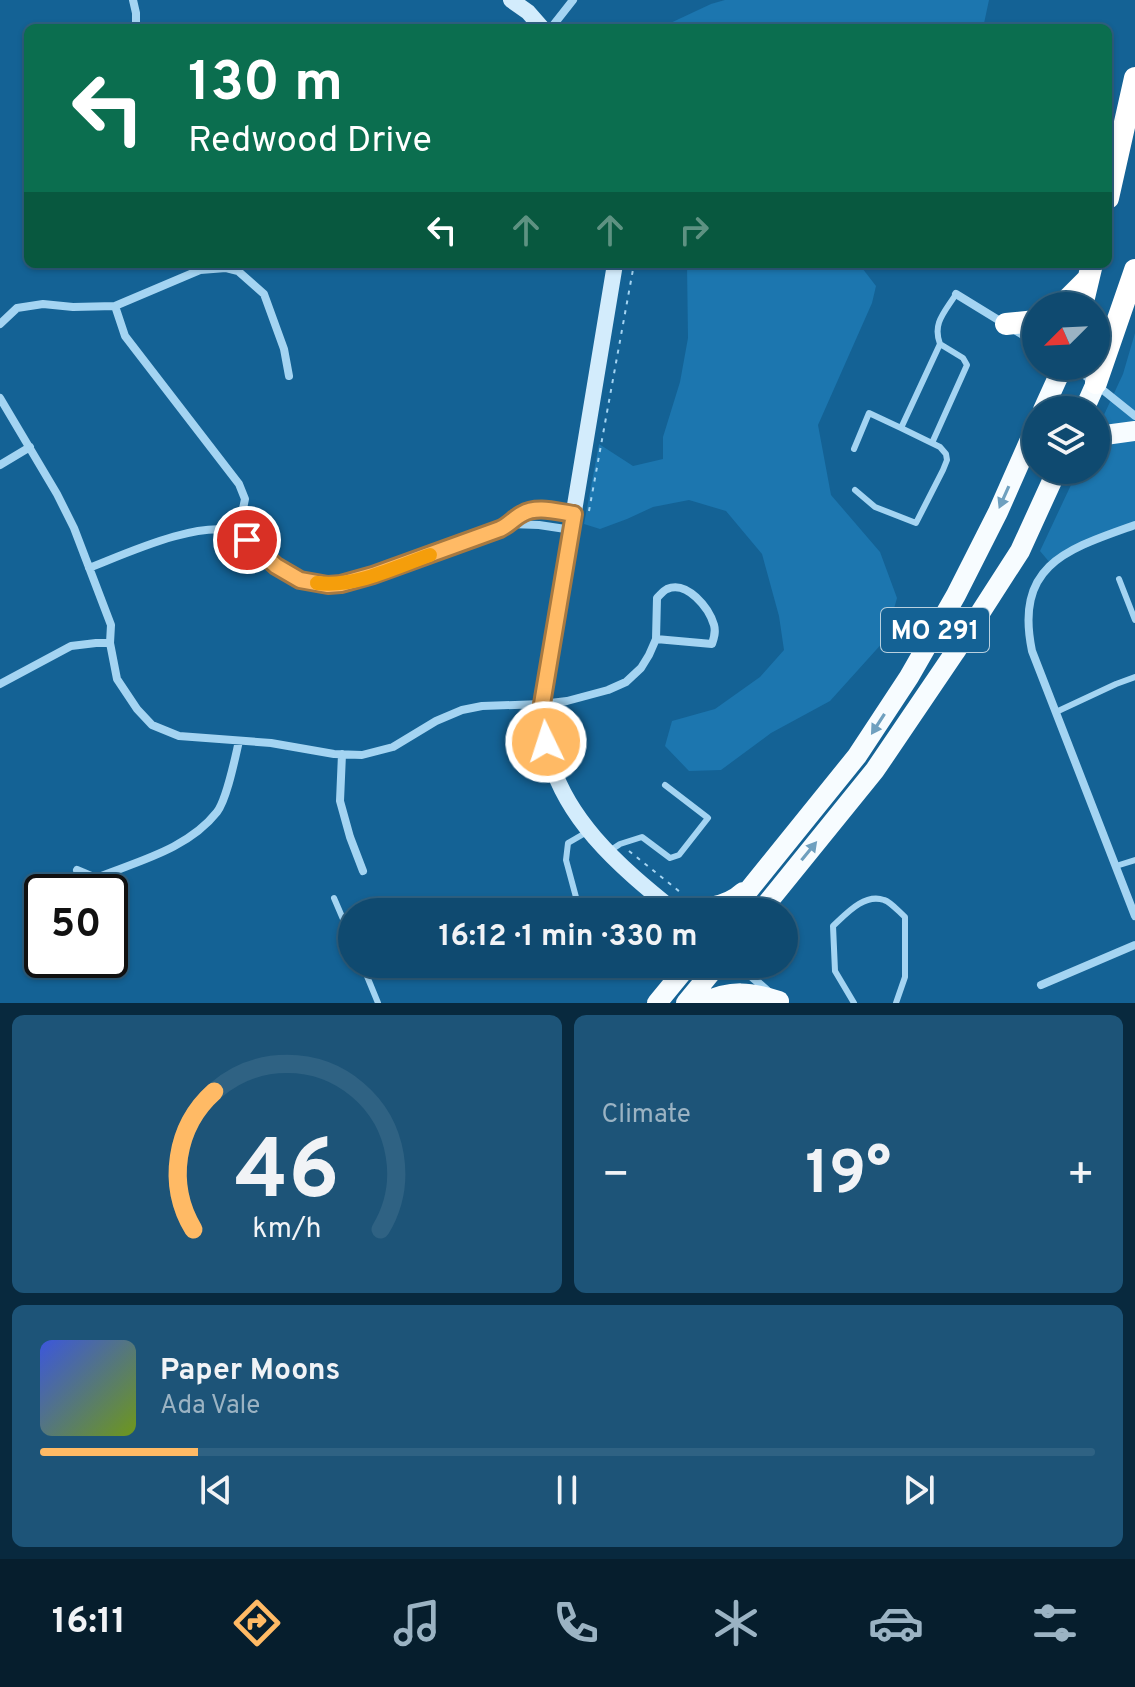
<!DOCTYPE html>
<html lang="en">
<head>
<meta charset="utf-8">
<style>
  body { margin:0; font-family:Overpass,sans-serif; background:#1d5478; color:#f1f3f6; height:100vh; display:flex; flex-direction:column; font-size:30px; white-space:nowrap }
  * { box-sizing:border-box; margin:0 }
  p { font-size:26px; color:#9bb3c3 }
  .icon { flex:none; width:44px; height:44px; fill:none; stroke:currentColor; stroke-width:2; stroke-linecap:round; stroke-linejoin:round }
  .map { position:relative; height:1003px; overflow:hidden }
  .details { display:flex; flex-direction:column; gap:12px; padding:12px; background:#08293e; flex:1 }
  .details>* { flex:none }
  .top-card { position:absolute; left:24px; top:24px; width:1088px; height:244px; border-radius:12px; box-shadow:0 2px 6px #0004,0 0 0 2px #2f6283; background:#0b6e4f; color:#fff; overflow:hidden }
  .needle { width:52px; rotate:246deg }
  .controls { position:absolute; left:1022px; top:292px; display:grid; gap:16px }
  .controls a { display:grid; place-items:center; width:88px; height:88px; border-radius:50%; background:#0f4a70; box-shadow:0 2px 6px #0004,0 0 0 2px #2f6283; font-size:40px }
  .speed { position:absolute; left:24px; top:874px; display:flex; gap:16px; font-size:40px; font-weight:700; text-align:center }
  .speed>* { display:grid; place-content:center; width:104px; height:104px; border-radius:50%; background:#0f4a70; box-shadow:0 2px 6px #0004,0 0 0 2px #2f6283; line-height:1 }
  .speed .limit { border:4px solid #111; border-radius:12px; background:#fff; color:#111 }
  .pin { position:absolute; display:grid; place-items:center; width:68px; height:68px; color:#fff; margin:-34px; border:4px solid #fff; border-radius:50%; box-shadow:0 2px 8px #0007 }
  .me { position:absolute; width:88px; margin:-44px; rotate:356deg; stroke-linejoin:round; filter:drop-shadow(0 0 6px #0008) }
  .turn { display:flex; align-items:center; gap:28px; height:168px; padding:0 32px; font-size:36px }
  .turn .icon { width:104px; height:104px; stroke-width:2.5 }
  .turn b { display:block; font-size:56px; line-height:68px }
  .lanes { display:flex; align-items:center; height:76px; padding:0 32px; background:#0003; justify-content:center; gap:40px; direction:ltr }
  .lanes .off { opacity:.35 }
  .big { font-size:60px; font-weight:700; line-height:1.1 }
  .details .card { flex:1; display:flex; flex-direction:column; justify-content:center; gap:12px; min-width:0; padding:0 28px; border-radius:12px; background:#1d5478 }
  .details .dial { align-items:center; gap:0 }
  .dial svg { height:208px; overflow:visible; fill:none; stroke:#2f6283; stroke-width:7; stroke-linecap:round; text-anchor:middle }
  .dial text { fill:#f1f3f6; stroke:none }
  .song { display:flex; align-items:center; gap:24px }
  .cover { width:96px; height:96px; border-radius:12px; background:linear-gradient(135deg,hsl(230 70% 55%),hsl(80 70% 35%)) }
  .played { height:8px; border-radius:4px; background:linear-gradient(90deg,#ffba65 15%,#2f6283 15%) }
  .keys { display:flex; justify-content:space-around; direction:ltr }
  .heat { display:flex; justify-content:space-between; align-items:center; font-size:44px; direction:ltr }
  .details .tiles { flex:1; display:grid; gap:12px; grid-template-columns:1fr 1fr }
  .card:last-child { grid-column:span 2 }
  .trip { position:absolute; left:338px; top:898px; width:460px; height:80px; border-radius:40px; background:#0f4a70; box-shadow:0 2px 6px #0004,0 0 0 2px #2f6283; font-weight:700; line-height:80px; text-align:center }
  .menu { display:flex; height:128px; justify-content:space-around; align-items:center; background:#061e2d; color:#9bb3c3 }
  .menu .icon { width:56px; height:56px }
  .menu .active { color:#ffba65 }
  .menu b { font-size:36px; color:#f1f3f6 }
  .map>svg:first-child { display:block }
</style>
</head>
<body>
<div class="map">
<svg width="1135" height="1003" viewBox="0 0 1135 1003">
  <rect width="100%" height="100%" fill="#146295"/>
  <path fill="#1c76af" d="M 725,0 L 989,0 L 983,28 L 663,28 L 664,26 L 711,4 Z
    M 687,264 L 859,264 L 876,286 L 872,303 L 818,425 L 831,495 L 880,552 L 897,598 L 885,640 L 830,701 L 771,733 L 721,770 L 689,771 L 665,746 L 672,721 L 715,709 L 760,677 L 784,650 L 779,616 L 762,554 L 726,511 L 689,500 L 653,507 L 627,519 L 600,529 L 584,524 L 599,444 L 633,466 L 663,459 L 663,437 L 680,382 L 688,338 Z
    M 1135,333 L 1135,525 L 1051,564 L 1040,551 L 1078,470 L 1096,470 L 1096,432 L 1123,374 Z"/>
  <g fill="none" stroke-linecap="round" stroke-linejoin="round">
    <path stroke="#a4d4f2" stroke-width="2" stroke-dasharray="4 6" stroke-linecap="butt" d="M 589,511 L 634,264
      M 559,726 L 564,751
      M 629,851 L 680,892 L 677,894"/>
    <path stroke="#a4d4f2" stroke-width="6" d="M 932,443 L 967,365 L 963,358 L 940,344
      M 854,449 L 869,413 L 901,428
      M 855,490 L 875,507 L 916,523 L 943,470 L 947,460 L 946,454 L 940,447 L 901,428 L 940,344 C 932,323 945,312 956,294
      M 1119,579 L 1135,620
      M 1056,712 L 1116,684 L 1135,677
      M 611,850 L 620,844 L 642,837 L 670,858 L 679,855 L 708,818 L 665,785
      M 1116,866 L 1135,860
      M 334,898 L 352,940
      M 580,912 L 566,860 L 568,843 L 587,832
      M 362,964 L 378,1003
      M 540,973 L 549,964
      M 854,1003 L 835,971 L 833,926 C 846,914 864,893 884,900 C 891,902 899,912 905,917 L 905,977 L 896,1003"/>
    <path stroke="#a4d4f2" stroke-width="8" d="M 133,0 L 136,13 L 136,28
      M 551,28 L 573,0
      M 956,294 L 1036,343
      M 115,306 L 125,336 L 239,484 L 245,499 L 238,533
      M 0,324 L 17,308 L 43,304 L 73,307 L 115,306 L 200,270 L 226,268 L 238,271 L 264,294 L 284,349 L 289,376
      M 1073,366 L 1135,416
      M 0,398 L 57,494 L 74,528 L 111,625 L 110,643 L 117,679 L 137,709 L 152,725 L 179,736 L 271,743 L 334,754 L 362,755 L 393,747 L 436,721 L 462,710 L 482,706 L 542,704 L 567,701 L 608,690 L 626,682 L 641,668 L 649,655 L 656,639 L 657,598 C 660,595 663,591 667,589 C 687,580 709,608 714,625 C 716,632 714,638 712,644 L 656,639
      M 0,465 L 30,447
      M 510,524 L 539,525 L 572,530
      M 1135,525 C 1068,549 1014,564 1032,651 L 1135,916
      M 89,568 C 125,554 200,519 237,532 C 244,535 250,542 256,548 C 276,566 296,582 325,584 C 352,587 382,572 408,563 C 439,552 469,540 500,529 C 509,525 514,518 522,514 C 536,505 557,512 574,514
      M 0,684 L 71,646 L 96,643 L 110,643
      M 342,754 L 340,801 L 350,837 L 363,871
      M 77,870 L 96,878 C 138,861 188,849 217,812 C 227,799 235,758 239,741
      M 737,964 L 769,992
      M 1041,985 L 1135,945"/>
    <path stroke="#d3ecfc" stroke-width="16" d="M 511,0 L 528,12 L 542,28
      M 615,264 L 542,704 C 543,716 543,729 546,742 C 559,816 620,867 676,912"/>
    <path stroke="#f7fcff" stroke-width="20" d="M 1043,410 L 1063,366
      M 1084,410 L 1096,383
      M 1096,439 L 1105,435 L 1135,431
      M 674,912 L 673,910 C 697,909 725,909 743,892
      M 731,912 L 857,756 L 909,677 L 956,595 L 998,512 L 1036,426
      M 760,912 L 875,770 L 955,652 L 1020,551 L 1057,470
      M 657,1003 L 689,964
      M 686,1003 L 718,964
      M 703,1003 C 731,989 751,992 779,1001"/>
    <path stroke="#fff" stroke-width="22" d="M 1108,198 L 1135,78
      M 1061,306 L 1088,279
      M 1082,306 L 1092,264
      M 1006,324 L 1036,321
      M 1096,383 L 1135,270"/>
  </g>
  <defs><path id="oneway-solid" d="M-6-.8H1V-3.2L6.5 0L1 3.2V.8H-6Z" transform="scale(2)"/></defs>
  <g fill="#6fa0bf">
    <use href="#oneway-solid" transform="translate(1004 497) rotate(114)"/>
    <use href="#oneway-solid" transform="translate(878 724) rotate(123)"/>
    <use href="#oneway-solid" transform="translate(809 851) rotate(-51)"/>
  </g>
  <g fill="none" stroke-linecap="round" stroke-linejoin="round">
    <g stroke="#a67942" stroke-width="20">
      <path id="route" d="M 247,540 L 276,566 L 300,580 L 328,585 L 341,584 L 373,575 L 500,529 C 509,525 514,518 522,514 C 537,505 558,512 574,514 L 542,704 L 546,742"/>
    </g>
    <use href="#route" stroke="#ffba65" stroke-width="14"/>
    <path stroke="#f59e0b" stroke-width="14" d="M 317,583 C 355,588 395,567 430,555"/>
  </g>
  <g text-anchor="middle" stroke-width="8" stroke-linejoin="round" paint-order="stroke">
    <rect fill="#146295" stroke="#b8d0df" stroke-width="2" x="881" y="608" width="108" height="44" rx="6"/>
    <g font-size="26" font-weight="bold" fill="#fff">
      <text x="935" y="639">MO 291</text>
    </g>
  </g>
</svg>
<div class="controls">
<a><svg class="needle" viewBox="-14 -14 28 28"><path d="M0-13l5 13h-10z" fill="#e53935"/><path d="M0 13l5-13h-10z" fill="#9bb3c3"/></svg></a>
<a><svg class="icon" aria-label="layers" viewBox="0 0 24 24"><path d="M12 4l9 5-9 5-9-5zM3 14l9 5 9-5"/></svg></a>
</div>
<div class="speed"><div class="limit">50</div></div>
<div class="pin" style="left:247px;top:540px;background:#d93025"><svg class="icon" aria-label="arrive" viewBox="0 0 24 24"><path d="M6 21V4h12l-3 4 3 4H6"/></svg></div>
<svg class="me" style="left:546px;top:742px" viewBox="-20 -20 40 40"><circle r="17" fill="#ffba65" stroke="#fff" stroke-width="3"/><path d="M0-11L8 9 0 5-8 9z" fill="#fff"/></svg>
<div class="trip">16:12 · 1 min · 330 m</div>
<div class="top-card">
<div class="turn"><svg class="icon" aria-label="left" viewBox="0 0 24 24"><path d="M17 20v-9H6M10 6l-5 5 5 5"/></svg><div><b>130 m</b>Redwood Drive</div></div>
<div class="lanes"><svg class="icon" aria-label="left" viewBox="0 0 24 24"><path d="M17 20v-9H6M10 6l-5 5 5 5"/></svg><svg class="icon off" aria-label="ahead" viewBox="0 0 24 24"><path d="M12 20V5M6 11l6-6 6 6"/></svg><svg class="icon off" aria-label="ahead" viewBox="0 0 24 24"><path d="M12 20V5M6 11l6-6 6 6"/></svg><svg class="icon off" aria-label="right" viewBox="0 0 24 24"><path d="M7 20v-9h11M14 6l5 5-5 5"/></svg></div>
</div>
</div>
<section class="details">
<div class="tiles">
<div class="card dial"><svg viewBox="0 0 100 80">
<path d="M14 69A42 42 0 1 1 86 69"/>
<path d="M14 69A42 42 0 0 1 22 16" stroke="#ffba65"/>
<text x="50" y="56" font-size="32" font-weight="700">46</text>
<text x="50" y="72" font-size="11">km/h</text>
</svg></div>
<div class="card"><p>Climate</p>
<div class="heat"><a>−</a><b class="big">19°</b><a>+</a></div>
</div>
<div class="card">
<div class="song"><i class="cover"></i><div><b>Paper Moons</b><p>Ada Vale</p></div></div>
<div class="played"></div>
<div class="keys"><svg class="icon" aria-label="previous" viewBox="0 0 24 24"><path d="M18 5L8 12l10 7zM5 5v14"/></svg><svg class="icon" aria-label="pause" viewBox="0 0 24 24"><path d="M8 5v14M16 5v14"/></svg><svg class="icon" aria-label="next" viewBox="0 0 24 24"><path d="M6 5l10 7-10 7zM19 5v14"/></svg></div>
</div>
</div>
</section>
<nav class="menu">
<b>16:11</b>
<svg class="icon active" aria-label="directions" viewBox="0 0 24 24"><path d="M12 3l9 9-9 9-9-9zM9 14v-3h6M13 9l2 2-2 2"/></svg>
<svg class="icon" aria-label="music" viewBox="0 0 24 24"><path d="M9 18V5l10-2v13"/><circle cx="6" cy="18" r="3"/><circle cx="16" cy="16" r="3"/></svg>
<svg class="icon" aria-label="phone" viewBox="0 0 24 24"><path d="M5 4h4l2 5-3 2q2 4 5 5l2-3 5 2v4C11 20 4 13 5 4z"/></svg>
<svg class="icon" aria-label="climate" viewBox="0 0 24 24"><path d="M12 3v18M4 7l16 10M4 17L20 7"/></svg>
<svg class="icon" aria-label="car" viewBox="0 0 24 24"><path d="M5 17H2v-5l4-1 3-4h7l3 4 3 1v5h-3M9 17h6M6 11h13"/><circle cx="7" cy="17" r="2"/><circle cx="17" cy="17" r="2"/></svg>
<svg class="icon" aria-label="filters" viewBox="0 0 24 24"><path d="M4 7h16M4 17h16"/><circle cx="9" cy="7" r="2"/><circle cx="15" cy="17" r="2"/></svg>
</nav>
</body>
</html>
